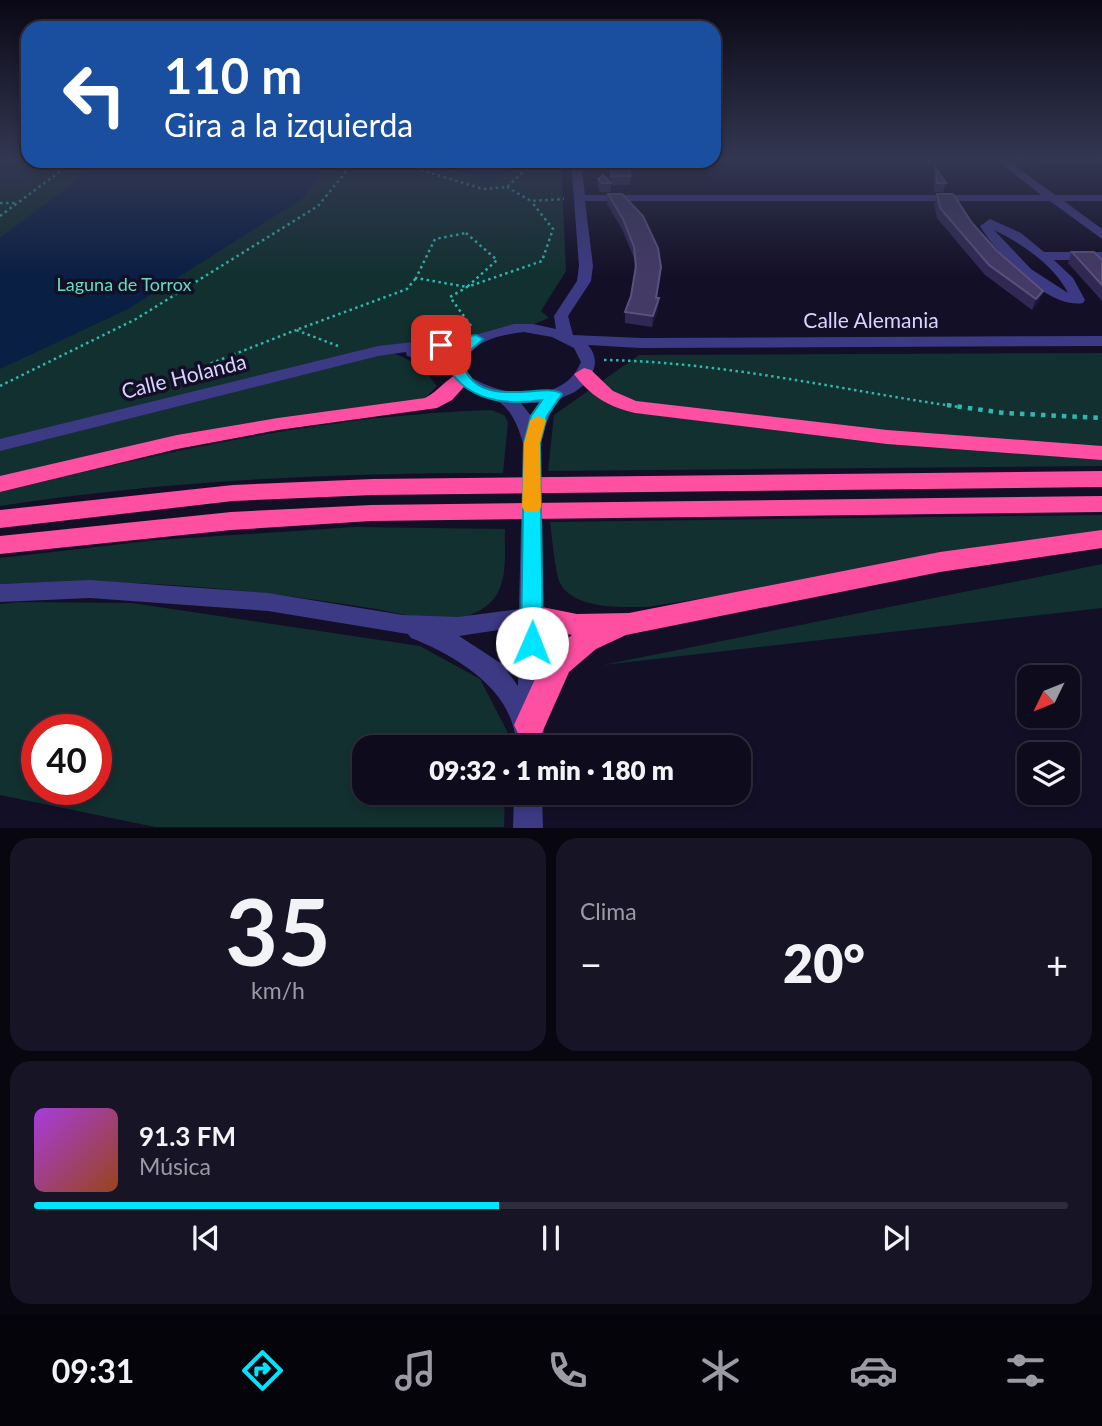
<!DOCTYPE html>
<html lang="es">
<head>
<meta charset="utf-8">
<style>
  body { margin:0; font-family:Lato,sans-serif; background:#171425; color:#f1f3f6; height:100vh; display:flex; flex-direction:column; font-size:26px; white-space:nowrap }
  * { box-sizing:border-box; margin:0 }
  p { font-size:23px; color:#9b9ba3 }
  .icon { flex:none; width:38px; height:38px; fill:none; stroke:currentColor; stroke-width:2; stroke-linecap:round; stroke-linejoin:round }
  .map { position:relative; height:828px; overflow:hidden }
  .panel { display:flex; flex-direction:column; gap:10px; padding:10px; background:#08060f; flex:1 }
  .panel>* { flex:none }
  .top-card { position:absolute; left:21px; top:21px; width:700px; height:147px; border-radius:21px; box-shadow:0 4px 10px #0003,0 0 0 2px #2e2b3b; background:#1a4fa0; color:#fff; overflow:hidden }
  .needle { width:46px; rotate:227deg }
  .controls { position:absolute; left:1017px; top:665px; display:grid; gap:14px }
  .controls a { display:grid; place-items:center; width:63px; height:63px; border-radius:14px; background:#0e0b1c; box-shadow:0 4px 10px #0003,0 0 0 2px #2e2b3b; font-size:35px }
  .speed { position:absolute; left:21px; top:714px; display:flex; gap:14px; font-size:35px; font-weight:700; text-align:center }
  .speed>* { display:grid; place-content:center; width:91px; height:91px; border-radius:50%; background:#0e0b1c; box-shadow:0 4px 10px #0003,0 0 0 2px #2e2b3b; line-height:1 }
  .speed .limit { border:10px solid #d22; background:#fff; color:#111 }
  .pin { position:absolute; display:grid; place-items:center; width:60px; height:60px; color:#fff; margin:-30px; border-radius:14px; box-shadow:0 4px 10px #0006 }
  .me { position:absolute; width:77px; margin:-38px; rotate:1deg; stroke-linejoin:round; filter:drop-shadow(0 0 5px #0008) }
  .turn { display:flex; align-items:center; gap:24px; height:147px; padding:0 28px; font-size:32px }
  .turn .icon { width:91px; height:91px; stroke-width:2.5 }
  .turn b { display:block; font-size:49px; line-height:60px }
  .big { font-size:52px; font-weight:800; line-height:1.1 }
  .panel .widget { flex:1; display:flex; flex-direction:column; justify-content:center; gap:10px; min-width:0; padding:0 24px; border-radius:21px; background:#171425 }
  .panel .dial { align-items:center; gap:0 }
  .dial b { font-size:91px; line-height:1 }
  .song { display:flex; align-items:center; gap:21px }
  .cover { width:84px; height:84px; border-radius:10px; background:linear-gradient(135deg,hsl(280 70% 55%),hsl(20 70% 35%)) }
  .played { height:7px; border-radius:4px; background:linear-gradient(90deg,#00e5ff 45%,#2e2b3b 45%) }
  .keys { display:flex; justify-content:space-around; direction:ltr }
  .heat { display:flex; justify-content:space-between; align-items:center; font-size:38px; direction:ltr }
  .panel .tiles { flex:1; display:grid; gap:10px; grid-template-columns:1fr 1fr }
  .widget:last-child { grid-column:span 2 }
  .trip { position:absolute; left:352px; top:735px; width:399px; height:70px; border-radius:21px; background:#0e0b1c; box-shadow:0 4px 10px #0003,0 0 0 2px #2e2b3b; font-weight:800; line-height:70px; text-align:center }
  .tabs { display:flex; height:112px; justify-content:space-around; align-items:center; background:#06040b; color:#9b9ba3 }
  .tabs .icon { width:49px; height:49px }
  .tabs .active { color:#00e5ff }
  .tabs b { font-size:32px; color:#f1f3f6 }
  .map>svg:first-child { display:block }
</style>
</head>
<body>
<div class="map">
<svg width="1102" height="828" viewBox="0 0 1102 828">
  <rect width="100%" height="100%" fill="#130f26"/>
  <path fill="#12302f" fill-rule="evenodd" d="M 0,161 L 561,161 L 566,271 L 541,311 L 549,318 L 529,326 L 387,351 C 409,358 423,367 437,386 L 425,398 L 0,478 Z
    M 1102,353 L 1102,466 L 548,471 L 554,415 L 639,355 Z
    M 491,410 L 504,415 L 508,422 L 503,473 C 334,473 167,480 0,506 L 0,492 C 161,453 324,415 491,410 Z
    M 1102,515 L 1102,536 L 647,607 C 622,607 574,610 560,583 C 555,572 552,536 550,522 Z
    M 355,527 L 505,529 C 504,556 510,589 485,607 C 454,630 410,615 376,609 C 251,588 127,577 0,584 L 0,558 L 157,540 Z
    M 1102,564 L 1102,608 L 603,665 Z
    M 20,602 L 132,603 L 420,646 L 480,679 L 507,731 L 506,747 L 364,747 L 364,793 L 505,793 L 504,827 L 155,827 L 0,795 L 0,604 ZM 37,730 L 96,730 L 96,789 L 37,789 Z"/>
  <path fill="#0a1f44" d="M 103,161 L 321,161 L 317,181 L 302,199 L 128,309 L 0,369 L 0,238 Z
    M 426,161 L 512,161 L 507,171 L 493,182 Z"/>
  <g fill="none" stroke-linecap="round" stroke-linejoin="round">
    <path stroke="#2fb8b0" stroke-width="2.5" stroke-dasharray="2.5 3.5" stroke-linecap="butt" d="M 392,161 L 483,189 L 507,187 L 535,161
      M 507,187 L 531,201 L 564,199
      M 0,203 L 15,203
      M 0,216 L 74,161
      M 466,233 L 497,260 L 467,287 L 416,278 L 435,239 Z
      M 471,326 L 450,297 L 467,287 L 542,261 L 553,229 L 531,201
      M 338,346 L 296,330 L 407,289 L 416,278
      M 604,360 C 724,362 841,390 959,407
      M 184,385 L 194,370 L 296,330
      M 0,386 L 136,319 L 318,206 L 345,173 L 344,161"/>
    <path stroke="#2fb8b0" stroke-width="4.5" stroke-dasharray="4.5 6" stroke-linecap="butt" d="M 947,405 L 1004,413 L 1102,418"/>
    <path fill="#3d3a85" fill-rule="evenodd" d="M 571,161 L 581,161 L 585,195 L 1041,195 L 998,161 L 1009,161 L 1055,195 L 1102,195 L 1102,201 L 1064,201 L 1102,229 L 1102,239 L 1050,201 L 585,201 L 593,266 L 591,281 L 568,316 L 573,335 L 641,338 L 1102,336 L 1102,346 L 641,348 L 588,345 C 602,361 593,380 576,391 C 570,395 562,396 557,402 C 548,415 545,428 541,443 L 544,747 L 516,747 C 516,691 457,656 411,638 L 408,634 L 268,611 L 90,598 L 0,602 L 0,584 L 90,580 L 268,593 L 403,615 L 458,617 L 519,609 L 523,443 C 518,426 511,407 494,399 C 486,395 476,394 468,390 C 460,385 458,380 453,375 C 442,363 422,360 407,356 L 406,352 L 378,356 L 0,451 L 0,439 L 378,346 L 475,335 L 514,324 L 533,324 L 556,329 L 554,316 L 577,281 L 579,266 ZM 524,332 L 552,337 L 574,348 L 581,362 C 563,406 502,397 469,376 L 465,361 C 477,339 501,335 524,332 ZM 459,346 L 450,360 L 440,354 L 423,350 ZM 521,403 L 540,403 L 531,416 ZM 519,627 L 518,686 L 502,664 L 459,636 Z
      M 990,219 L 1021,233 L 1044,252 L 1102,252 L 1102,260 L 1054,260 L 1073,278 L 1085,300 L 1083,303 C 1048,310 996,253 980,226 ZM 994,230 C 1021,243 1055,266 1068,293 L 1031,269 Z
      M 514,793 L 542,793 L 543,828 L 513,828 Z"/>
    <path fill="#ff4fa3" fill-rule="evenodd" d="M 584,368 L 591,370 L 613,391 L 636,401 L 887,430 L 1102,446 L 1102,460 L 887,444 L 635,413 C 609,407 590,396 574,374 Z
      M 462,372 L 469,374 L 472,378 L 452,400 L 437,408 L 278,430 L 177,449 L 0,492 L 0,476 L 177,435 L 278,418 L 425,398 C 438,392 448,376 462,372 Z
      M 1102,471 L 1102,487 L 373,495 L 233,501 L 0,528 L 0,510 L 233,485 L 373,479 Z
      M 1102,496 L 1102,512 L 371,521 L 231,530 L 0,554 L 0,536 L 231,512 L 371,505 Z
      M 1102,530 L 1102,548 L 940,572 L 626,635 L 596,649 L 569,672 L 541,735 L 530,739 L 519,735 L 514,725 L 546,655 L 572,635 L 522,624 L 518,616 L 522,608 L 532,605 L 577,614 L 629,613 L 940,552 Z"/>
  </g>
  <path fill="#312854" d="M 607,161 L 627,161 L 631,176 L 630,185 L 612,185 Z
    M 1038,161 L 1102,161 L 1102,164 L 1044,164 Z
    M 936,168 L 946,183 L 943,192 L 934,192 L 934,177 Z
    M 598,179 L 611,183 L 611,192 L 600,192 L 598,188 Z
    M 608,194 L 661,267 L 657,298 L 659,298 L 658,309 L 652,327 L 625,323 L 625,312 L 631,296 L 635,272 L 634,258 L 622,229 L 607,204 Z
    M 937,194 L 972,223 L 1039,302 L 1032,310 L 985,275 L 937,218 L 934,204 Z
    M 1072,252 L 1102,260 L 1102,301 L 1068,263 Z"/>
  <path fill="#1d163a" d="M 1043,291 L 1039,302 L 1032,310 L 1036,299 Z
    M 659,298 L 658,309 L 652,327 L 653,316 Z"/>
  <path fill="#433a66" stroke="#5a527e" stroke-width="2" d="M 609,161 L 627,161 L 631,176 L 612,176 Z
    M 936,168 L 946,183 L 937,183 Z
    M 603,175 L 611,183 L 601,183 L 598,179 Z
    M 608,194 L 622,194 L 643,216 L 658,248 L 661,267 L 656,298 L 659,298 L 653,316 L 625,312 L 631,296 L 636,266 L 634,247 L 623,219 Z
    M 937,194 L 953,194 L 972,223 L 997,251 L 1043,291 L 1036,299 L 989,265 L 940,208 Z
    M 1072,252 L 1094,252 L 1102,260 L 1102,285 Z"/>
  <linearGradient id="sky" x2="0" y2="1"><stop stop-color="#0a0815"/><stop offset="0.58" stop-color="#333752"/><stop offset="1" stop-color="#333752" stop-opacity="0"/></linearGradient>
  <rect width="1102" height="276" fill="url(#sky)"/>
  <path fill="#00e5ff" stroke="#0095a6" stroke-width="2" d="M 476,335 L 483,339 C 478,344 471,349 467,354 C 464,359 463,366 465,370 C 485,410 549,381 562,394 L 547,416 L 540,443 L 543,643 L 540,649 L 532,652 L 524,649 L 521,643 L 524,443 L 531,416 L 542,400 C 510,405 474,402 453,375 C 446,365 451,353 459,346 L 441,349 L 434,345 L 441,341 Z"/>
  <path fill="#f59e0b" d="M 538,416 L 546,420 L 540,443 L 541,507 L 538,512 L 525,512 L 522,507 L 524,443 L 530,420 Z"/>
  <g text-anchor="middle" stroke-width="7" stroke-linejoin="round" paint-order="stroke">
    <g font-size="18" fill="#5fe0c0" stroke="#130f26">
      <text x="124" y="291">Laguna de Torrox</text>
    </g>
    <g font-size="21" fill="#d9d4ff" stroke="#130f26">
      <text x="871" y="328">Calle Alemania</text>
      <text transform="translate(184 377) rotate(-14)" y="7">Calle Holanda</text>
    </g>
  </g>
</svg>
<div class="controls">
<a><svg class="needle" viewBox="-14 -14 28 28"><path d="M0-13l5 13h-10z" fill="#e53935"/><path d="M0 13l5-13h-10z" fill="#9b9ba3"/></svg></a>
<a><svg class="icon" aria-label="layers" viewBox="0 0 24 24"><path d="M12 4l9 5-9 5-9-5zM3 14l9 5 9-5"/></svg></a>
</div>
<div class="speed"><div class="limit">40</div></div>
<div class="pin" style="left:441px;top:345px;background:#d93025"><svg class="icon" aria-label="arrive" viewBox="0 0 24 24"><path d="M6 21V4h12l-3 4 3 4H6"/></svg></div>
<svg class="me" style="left:532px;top:643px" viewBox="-20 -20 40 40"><circle r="19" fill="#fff"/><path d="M0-13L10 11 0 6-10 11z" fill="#00e5ff"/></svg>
<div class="trip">09:32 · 1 min · 180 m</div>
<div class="top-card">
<div class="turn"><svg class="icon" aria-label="left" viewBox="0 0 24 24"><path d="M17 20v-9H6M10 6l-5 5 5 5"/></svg><div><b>110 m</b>Gira a la izquierda</div></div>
</div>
</div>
<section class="panel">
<div class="tiles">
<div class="widget dial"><b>35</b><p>km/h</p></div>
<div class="widget"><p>Clima</p>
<div class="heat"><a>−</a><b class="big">20°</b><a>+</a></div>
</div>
<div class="widget">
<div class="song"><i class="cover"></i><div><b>91.3 FM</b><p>Música</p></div></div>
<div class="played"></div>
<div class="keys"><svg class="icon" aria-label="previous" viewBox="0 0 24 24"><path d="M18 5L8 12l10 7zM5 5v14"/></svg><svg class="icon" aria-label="pause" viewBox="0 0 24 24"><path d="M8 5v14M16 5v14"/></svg><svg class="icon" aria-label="next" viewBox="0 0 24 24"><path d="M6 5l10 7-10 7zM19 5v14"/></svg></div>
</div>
</div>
</section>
<nav class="tabs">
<b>09:31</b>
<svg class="icon active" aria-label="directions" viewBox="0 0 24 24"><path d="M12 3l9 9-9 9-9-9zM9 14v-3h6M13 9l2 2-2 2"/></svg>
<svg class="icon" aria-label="music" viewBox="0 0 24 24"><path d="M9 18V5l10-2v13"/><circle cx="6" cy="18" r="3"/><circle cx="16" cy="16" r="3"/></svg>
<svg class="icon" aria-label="phone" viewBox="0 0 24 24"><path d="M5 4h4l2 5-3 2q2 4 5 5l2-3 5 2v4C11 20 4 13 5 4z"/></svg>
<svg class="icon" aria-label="climate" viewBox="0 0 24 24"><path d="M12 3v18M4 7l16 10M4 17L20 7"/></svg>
<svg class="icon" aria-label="car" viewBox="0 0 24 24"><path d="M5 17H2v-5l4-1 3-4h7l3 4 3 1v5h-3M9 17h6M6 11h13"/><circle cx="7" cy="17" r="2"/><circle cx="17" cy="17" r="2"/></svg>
<svg class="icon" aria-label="filters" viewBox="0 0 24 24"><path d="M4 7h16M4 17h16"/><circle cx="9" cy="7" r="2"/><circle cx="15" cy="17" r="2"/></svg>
</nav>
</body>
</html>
